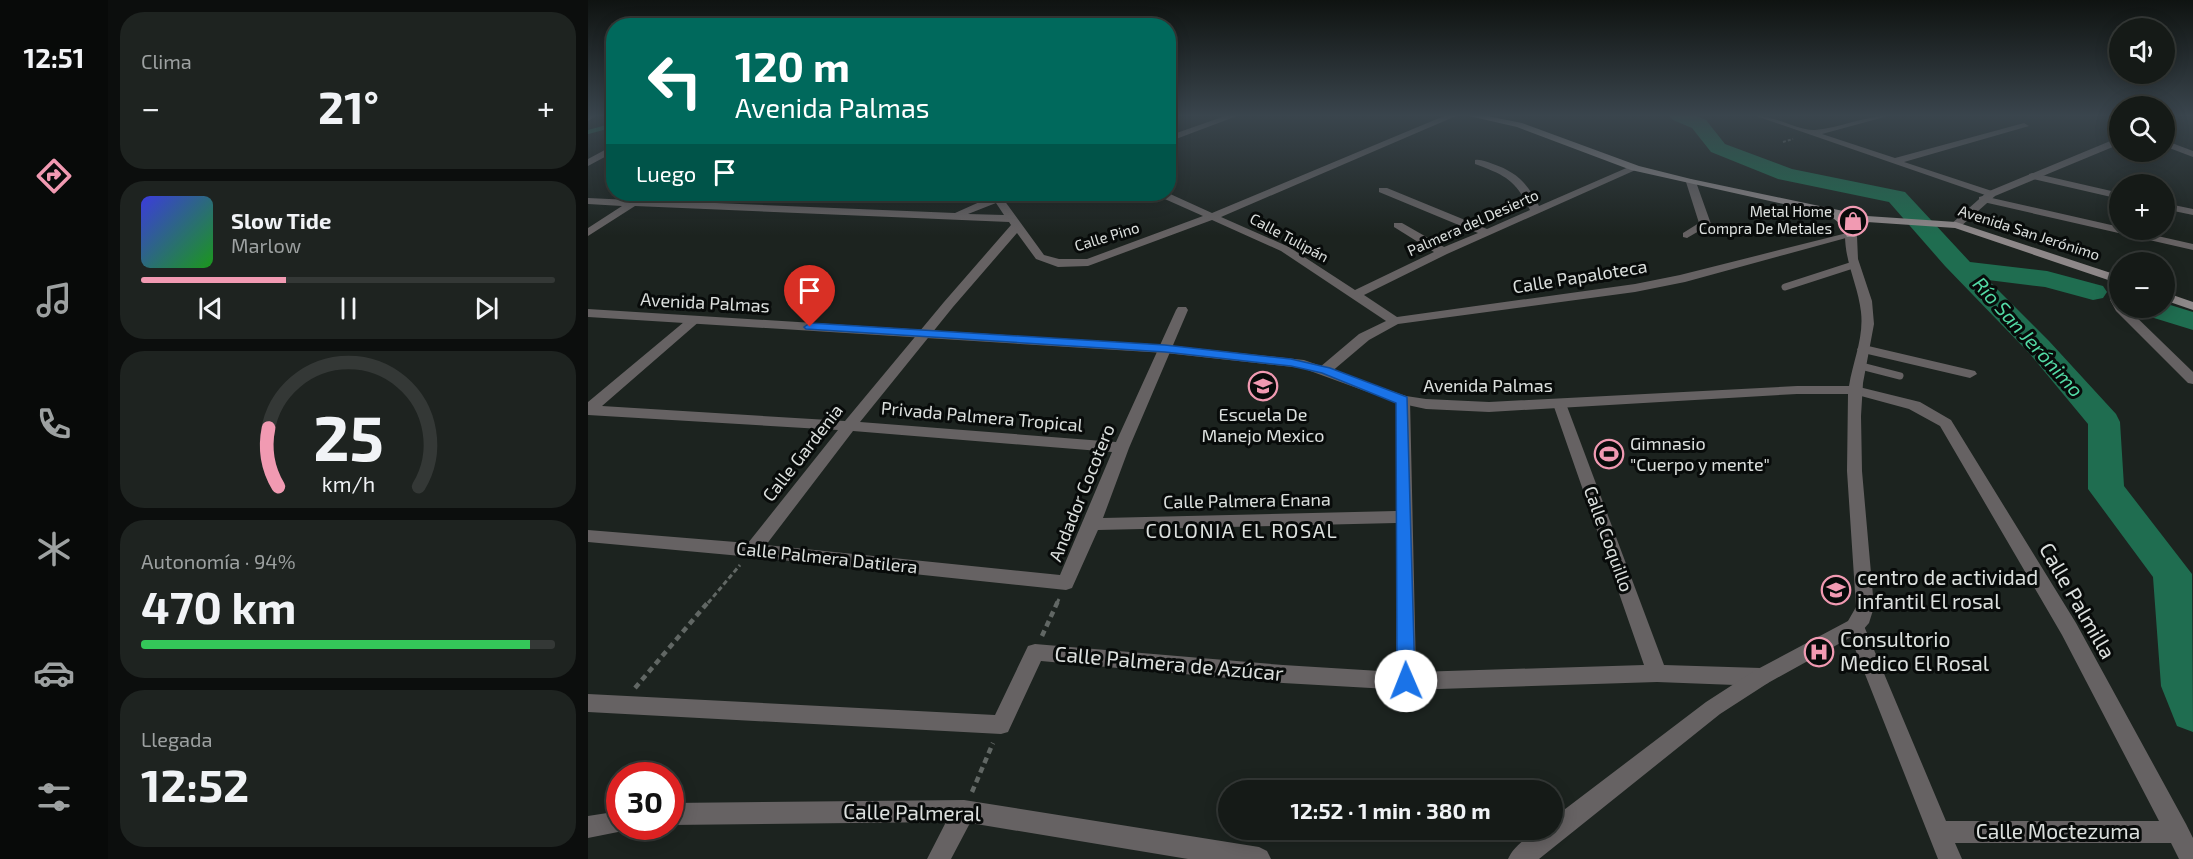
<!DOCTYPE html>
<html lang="es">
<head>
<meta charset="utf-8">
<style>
  body { margin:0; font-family:"Exo 2",sans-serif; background:#1e2320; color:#f1f3f6; height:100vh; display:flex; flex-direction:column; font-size:22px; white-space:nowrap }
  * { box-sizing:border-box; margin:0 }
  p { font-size:20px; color:#9da1a1 }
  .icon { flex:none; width:33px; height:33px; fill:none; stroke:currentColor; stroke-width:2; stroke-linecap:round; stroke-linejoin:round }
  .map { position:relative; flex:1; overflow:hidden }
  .panel { display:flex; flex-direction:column; gap:12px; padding:12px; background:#0c0e0d; width:480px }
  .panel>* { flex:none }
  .hud { position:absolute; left:18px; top:18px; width:570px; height:183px; border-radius:24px; box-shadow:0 3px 15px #0003,0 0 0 2px #343836; background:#00695c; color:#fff; overflow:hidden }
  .buttons { position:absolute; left:1521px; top:18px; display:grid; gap:12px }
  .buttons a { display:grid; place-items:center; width:66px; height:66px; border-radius:50%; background:#151a17; box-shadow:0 3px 15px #0003,0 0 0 2px #343836; font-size:30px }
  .speed { position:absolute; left:18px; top:762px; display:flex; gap:12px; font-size:30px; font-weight:700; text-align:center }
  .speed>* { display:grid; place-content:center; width:78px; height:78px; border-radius:50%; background:#151a17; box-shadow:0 3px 15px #0003,0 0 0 2px #343836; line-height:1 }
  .speed .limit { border:9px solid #d22; background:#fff; color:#111 }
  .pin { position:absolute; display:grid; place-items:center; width:51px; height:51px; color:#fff; margin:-62px -26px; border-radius:50% 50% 50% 0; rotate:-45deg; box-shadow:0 0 6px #0007 }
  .pin .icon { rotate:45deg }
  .me { position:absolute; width:66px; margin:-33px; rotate:359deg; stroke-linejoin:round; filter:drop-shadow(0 0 4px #0008) }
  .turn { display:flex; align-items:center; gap:21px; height:126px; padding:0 30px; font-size:27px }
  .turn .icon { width:78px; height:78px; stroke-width:2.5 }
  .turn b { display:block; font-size:42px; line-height:51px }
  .then { display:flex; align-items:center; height:57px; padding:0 30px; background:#0003; gap:12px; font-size:22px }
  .big { font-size:45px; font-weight:700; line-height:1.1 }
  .panel .tile { flex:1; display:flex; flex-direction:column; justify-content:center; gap:9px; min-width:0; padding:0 21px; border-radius:24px; background:#1e2320 }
  .panel .dial { align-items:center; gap:0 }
  .dial svg { height:156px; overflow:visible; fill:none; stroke:#343836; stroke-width:7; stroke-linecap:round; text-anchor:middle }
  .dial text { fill:#f1f3f6; stroke:none }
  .song { display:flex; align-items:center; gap:18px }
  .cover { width:72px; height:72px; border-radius:9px; background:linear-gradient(135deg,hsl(240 70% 55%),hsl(120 70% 35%)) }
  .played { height:6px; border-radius:3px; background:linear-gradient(90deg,#f19ab2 35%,#343836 35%) }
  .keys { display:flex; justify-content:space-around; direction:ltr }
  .heat { display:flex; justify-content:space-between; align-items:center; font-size:33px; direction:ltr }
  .charge { height:9px; border-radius:4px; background:linear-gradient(90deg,#34c759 94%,#343836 0) }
  .trip { position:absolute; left:630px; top:780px; width:345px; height:60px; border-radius:30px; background:#151a17; box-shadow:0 3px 15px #0003,0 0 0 2px #343836; font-weight:700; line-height:60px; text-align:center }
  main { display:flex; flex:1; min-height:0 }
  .menu { display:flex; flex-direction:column; width:108px; justify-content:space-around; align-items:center; background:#080a09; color:#9da1a1 }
  .menu .icon { width:42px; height:42px }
  .menu .selected { color:#f19ab2 }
  .menu b { font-size:27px; color:#f1f3f6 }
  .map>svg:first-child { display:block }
</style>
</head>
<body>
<main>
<nav class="menu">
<b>12:51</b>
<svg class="icon selected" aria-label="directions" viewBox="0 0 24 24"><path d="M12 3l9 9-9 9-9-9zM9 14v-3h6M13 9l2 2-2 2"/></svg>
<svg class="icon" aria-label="music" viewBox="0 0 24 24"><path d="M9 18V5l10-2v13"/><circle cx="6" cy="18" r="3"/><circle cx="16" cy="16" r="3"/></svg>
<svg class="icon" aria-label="phone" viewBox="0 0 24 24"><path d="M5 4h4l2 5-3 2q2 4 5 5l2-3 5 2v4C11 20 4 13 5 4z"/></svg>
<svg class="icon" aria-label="climate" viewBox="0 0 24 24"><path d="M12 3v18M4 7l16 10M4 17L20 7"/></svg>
<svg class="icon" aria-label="car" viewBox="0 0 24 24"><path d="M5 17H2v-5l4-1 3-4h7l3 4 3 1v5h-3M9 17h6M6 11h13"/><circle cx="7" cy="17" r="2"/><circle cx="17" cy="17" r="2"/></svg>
<svg class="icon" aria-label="filters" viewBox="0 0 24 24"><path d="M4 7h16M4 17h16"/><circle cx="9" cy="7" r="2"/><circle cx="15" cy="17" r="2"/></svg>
</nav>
<section class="panel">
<div class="tile"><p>Clima</p>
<div class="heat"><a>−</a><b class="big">21°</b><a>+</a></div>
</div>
<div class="tile">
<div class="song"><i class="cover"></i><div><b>Slow Tide</b><p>Marlow</p></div></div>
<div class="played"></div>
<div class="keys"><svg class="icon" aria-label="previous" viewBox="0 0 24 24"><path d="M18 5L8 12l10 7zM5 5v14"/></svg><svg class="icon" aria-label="pause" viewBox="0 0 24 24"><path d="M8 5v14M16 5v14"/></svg><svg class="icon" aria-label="next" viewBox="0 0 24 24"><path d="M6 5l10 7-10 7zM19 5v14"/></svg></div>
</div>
<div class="tile dial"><svg viewBox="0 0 100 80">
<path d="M14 69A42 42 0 1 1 86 69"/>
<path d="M14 69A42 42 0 0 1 9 39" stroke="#f19ab2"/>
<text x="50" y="56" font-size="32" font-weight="700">25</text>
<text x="50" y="72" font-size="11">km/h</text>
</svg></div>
<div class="tile"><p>Autonomía · 94%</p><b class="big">470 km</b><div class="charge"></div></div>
<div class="tile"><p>Llegada</p><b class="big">12:52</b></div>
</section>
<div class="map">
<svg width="1605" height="859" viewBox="0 0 1605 859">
  <rect width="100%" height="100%" fill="#1c231f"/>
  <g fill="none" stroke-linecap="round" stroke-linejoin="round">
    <path stroke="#1f6d50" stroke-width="4" d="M 0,132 L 26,125"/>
    <path fill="#1f6d50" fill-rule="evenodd" d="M 1082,116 L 1109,116 L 1118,120 L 1137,144 L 1204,169 L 1317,192 L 1382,262 L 1459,271 L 1515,286 L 1519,292 L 1515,298 L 1505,300 L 1457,287 L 1400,280 L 1461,341 L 1528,414 L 1532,422 L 1536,486 L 1604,574 L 1605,732 L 1589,726 L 1573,686 L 1565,577 L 1500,489 L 1500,424 L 1441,353 L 1357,266 L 1301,202 L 1190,179 L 1123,152 L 1104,128 L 1085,120 Z
      M 1576,303 L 1605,312 L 1605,330 L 1553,314 L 1549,308 L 1576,308 Z"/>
    <path stroke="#616764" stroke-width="2" stroke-dasharray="3 2" stroke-linecap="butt" d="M 1195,142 L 1205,139"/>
    <path stroke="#616764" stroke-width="3" stroke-dasharray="5 3" stroke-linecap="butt" d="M 120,603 L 152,565
      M 469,603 L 471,599"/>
    <path stroke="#616764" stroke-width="4.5" stroke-dasharray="6 4.5" stroke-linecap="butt" d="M 454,636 L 470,601
      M 47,688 L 121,601
      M 384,792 L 405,743"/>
    <path stroke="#666263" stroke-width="7" d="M 1197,287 L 1265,265
      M 1273,366 L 1312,376"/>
    <path fill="#666263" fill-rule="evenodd" d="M 0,116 L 8,116 L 0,121 Z
      M 637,116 L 649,116 L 580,142 L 580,136 Z
      M 856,116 L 868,116 L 633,217 L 701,247 L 767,290 L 846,252 L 806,227 L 806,223 L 814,223 L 856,247 L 890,233 L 791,192 L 791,188 L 799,188 L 899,229 L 942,210 C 928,180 917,175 887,164 L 887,160 C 893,159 899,162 905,164 C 929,172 940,184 951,206 L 1043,166 L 1052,168 L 859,254 L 776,295 L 809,317 L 1047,284 L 1092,275 L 1263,232 L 1269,235 L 1097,282 L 1047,292 L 810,324 L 781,340 L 742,373 L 737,374 L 730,370 L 732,367 L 771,334 L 798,321 L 693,251 L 624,220 L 500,266 L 470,267 L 448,259 L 429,233 L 365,307 L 272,422 L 528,442 L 588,310 L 590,307 L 598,307 L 600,310 L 541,448 L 515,518 L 808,511 L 808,400 L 815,395 L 820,397 L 822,400 L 828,672 L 1056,665 L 965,404 L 972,399 L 977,401 L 1076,665 L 1173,668 L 1180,671 L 1183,677 L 1180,683 L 1173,686 L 1069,682 L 818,690 L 695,683 L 453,661 L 420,732 L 413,734 L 0,712 L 0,694 L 407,715 L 440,646 L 447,644 L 695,665 L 808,672 L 808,523 L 510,530 L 484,588 L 478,590 L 164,557 L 0,542 L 0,530 L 160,543 L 250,430 L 0,415 L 0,402 L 102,317 L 107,316 L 113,320 L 14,406 L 257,421 L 356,302 L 423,225 L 421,222 L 47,206 L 0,236 L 0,228 L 34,206 L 0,204 L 0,198 L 42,200 L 49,197 L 54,200 L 367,213 L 405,196 L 428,194 L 416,200 L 456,255 L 471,259 L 499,259 L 615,216 L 570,196 L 569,194 L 580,193 L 624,213 ZM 408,203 L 416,215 L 380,214 ZM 265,431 L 524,452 L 472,575 L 178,545 Z
      M 1168,116 C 1188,116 1211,131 1227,130 C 1252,128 1275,116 1300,116 L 1234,134 L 1307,158 L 1436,123 L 1441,126 L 1316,162 L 1407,192 L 1407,196 L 1403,197 Z
      M 1576,140 L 1605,151 L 1605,157 L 1576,146 Z
      M 26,145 L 26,152 L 0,166 L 0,159 Z
      M 1445,173 L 1532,193 L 1532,199 L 1441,178 L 1441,174 Z
      M 1103,179 L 1108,182 L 1123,224 L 1099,238 L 1095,237 L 1095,233 L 1111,223 L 1098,182 Z
      M 1395,196 L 1532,227 L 1532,230 L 1543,230 L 1605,244 L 1605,250 L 1391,201 L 1391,197 Z
      M 1576,203 L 1605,209 L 1605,215 L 1576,209 Z
      M 1532,278 L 1532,308 L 1539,308 L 1605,372 L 1605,384 L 1600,383 L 1528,311 L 1522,300 L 1526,282 Z
      M 1276,345 L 1387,371 L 1389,374 L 1382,378 L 1271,352 L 1269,349 Z
      M 1267,386 L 1332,402 L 1363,420 L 1488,623 L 1598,824 L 1605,838 L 1605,859 L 1591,859 L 1583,843 L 1367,843 L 1374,859 L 1350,859 L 1258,626 L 1260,621 L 1267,618 L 1274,621 L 1276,626 L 1358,821 L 1571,821 L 1474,635 L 1352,426 L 1321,409 L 1262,393 L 1260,390 L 1262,387 Z
      M 376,800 L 671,847 L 679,851 L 683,859 L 600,859 L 382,823 L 363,859 L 339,859 L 358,822 L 82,825 L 82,803 Z
      M 32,811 L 32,826 L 41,826 L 40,830 L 0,838 L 0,816 Z"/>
    <path fill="#666263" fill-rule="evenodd" d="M 1576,116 L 1581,116 L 1576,120 Z
      M 1532,137 L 1532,144 L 1407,196 L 1372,227 L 1364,227 L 1362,225 L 1399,192 Z
      M 1279,216 L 1284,219 L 1269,236 L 1270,259 L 1284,301 L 1286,324 L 1275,383 L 1273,416 L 1274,471 L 1286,607 L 1281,623 L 1274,631 L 1180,683 L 1132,714 L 951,859 L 920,859 C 927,843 947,830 964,830 L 964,819 L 1118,702 L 1166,671 L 1260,621 L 1268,607 L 1259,471 L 1260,394 L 1209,394 L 901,412 L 838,409 L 810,403 L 714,368 L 577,353 L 0,317 L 0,309 L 577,345 L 716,360 L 818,396 L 838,399 L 901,402 L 1209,386 L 1261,386 C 1265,361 1276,338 1273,312 C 1270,285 1257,263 1257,235 Z"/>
    <path fill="#8e8889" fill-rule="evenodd" d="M 881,116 L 899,116 L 934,123 L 1051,166 L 1103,179 L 1279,216 L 1368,222 L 1532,276 L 1532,284 L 1367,228 L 1279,222 L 1258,218 L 1269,235 L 1267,237 L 1259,237 L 1251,223 L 1240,214 L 1043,170 L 929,127 Z
      M 1576,292 L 1605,302 L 1605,310 L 1576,300 Z"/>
  </g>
  <linearGradient id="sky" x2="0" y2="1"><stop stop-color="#0f1311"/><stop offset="0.49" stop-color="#3a454d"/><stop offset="1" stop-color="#3a454d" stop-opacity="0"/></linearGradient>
  <rect width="1605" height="236" fill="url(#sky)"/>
  <path fill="#1a73e8" stroke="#114b97" stroke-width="1.5" d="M 222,323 L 577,345 L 703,359 L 742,368 L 819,397 L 827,681 L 825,687 L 818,689 L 812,687 L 809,681 L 808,403 L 734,373 L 703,366 L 577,352 L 218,329 L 216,327 Z"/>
  <defs>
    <g id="shop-ring" transform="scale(1.5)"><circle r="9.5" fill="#080b0a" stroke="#f19ab2" stroke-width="1.5"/><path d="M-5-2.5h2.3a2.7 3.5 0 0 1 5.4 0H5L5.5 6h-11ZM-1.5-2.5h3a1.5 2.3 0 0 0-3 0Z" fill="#f19ab2"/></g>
    <g id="school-ring" transform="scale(1.5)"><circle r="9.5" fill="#080b0a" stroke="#f19ab2" stroke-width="1.5"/><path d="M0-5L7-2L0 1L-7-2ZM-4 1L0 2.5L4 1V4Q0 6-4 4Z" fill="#f19ab2"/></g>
    <g id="stadium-ring" transform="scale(1.5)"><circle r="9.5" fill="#080b0a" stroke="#f19ab2" stroke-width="1.5"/><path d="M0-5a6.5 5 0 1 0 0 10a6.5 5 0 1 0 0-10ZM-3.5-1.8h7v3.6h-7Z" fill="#f19ab2"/></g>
    <g id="university-ring" transform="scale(1.5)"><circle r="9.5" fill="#080b0a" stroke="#f19ab2" stroke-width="1.5"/><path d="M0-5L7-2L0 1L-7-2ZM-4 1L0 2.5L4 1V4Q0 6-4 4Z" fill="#f19ab2"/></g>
    <g id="hospital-ring" transform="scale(1.5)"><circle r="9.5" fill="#080b0a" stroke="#f19ab2" stroke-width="1.5"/><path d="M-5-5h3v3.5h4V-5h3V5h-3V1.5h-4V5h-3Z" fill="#f19ab2"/></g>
  </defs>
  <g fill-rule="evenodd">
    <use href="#shop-ring" x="1265" y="221"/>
    <use href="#school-ring" x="675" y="386"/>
    <use href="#stadium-ring" x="1021" y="454"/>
    <use href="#university-ring" x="1248" y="590"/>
    <use href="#hospital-ring" x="1231" y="652"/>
  </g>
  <g text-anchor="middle" stroke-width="6" stroke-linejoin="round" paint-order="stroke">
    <g font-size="15" fill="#dce0de" stroke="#080b0a" text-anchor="end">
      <text x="1244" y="217">Metal Home<tspan x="1244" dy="17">Compra De Metales</tspan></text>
    </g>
    <g font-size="15" fill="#dce0de" stroke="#080b0a">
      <text transform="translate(885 223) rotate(-24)" y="5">Palmera del Desierto</text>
      <text transform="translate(1441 233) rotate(18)" y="5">Avenida San Jerónimo</text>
      <text transform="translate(519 237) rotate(-17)" y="5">Calle Pino</text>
      <text transform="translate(701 238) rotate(28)" y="5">Calle Tulipán</text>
    </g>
    <g font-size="18" fill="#dce0de" stroke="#080b0a">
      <text transform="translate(992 277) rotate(-9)" y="6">Calle Papaloteca</text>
      <text transform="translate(117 303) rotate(3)" y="6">Avenida Palmas</text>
      <text x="900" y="392">Avenida Palmas</text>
      <text transform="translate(394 417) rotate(5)" y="6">Privada Palmera Tropical</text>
      <text transform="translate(215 453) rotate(-52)" y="6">Calle Gardenia</text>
      <text transform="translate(494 493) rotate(-68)" y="6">Andador Cocotero</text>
      <text transform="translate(659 501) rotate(-1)" y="6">Calle Palmera Enana</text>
      <text transform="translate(1020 539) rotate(70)" y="6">Calle Coquillo</text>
      <text transform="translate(239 558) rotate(6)" y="6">Calle Palmera Datilera</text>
    </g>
    <g font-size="18" fill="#dce0de" stroke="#080b0a">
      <text x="675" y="421">Escuela De<tspan x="675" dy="21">Manejo Mexico</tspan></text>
      <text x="1042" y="450" text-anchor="start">Gimnasio<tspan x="1042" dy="21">"Cuerpo y mente"</tspan></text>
    </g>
    <g font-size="20" font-style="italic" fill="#53daa5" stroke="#080b0a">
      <text transform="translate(1440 337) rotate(48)" y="7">Río San Jerónimo</text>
    </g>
    <g font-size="20" letter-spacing="1.5" fill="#dce0de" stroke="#080b0a">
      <text x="654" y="538">COLONIA EL ROSAL</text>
    </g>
    <g font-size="21" fill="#dce0de" stroke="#080b0a" text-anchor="start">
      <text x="1269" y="585">centro de actividad<tspan x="1269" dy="24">infantil El rosal</tspan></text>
      <text x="1252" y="647">Consultorio<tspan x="1252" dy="24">Medico El Rosal</tspan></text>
    </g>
    <g font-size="21" fill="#dce0de" stroke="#080b0a">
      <text transform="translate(1489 601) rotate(60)" y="7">Calle Palmilla</text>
      <text transform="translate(581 664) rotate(5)" y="7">Calle Palmera de Azúcar</text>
      <text transform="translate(324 813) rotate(1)" y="7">Calle Palmeral</text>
      <text x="1470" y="839">Calle Moctezuma</text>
    </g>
  </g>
</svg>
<div class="buttons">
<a><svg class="icon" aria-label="sound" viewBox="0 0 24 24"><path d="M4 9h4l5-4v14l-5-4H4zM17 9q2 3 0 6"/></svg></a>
<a><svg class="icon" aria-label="search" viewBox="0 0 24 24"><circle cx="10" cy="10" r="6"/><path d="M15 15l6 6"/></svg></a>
<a>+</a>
<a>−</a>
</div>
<div class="speed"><div class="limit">30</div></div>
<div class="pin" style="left:222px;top:327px;background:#d93025"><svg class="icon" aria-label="arrive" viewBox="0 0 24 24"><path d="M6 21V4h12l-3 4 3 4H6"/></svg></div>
<svg class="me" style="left:818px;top:681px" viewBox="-20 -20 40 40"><circle r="19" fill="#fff"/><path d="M0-13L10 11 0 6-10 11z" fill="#1a73e8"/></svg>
<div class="trip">12:52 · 1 min · 380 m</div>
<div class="hud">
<div class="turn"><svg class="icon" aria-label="left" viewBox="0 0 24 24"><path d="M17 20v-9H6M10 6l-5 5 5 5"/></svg><div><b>120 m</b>Avenida Palmas</div></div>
<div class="then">Luego<svg class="icon" aria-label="arrive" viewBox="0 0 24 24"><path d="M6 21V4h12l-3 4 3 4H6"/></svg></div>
</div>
</div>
</main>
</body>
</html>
